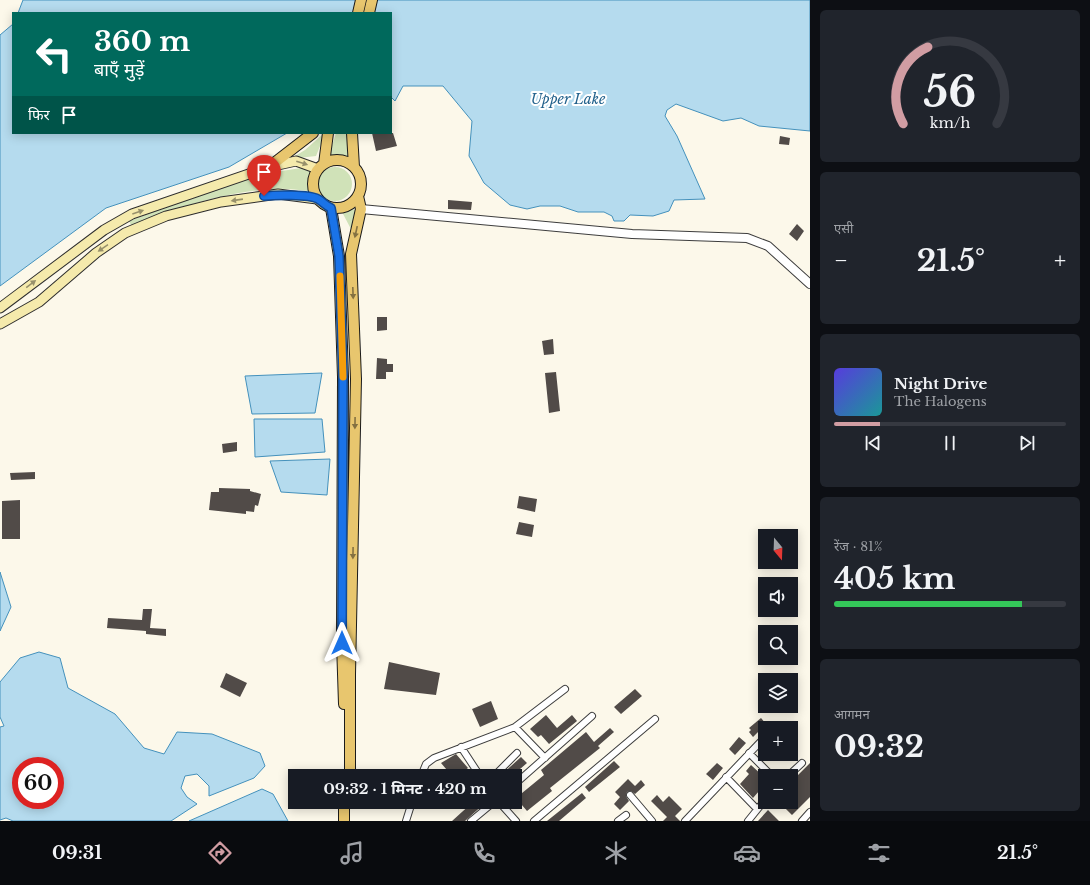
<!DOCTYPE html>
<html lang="hi">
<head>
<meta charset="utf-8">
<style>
  body { margin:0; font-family:"Libre Baskerville","Noto Sans Devanagari",serif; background:#20242c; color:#f1f3f6; height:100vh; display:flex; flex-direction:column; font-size:15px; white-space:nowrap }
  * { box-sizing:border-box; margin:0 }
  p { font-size:13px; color:#9ea1a6 }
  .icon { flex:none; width:22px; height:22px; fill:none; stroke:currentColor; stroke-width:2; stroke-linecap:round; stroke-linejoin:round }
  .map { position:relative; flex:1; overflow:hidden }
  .side { display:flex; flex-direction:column; gap:10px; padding:10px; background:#0d0f14; width:280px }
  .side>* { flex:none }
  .top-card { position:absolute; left:12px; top:12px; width:380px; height:122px; border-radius:0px; box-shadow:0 2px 10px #0003; background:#00695c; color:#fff; overflow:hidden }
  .needle { width:26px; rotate:161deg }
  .buttons { position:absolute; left:758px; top:529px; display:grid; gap:8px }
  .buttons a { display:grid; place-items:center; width:40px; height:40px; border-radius:0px; background:#171b24; box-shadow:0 2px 10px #0003; font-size:20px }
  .speed { position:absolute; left:12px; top:757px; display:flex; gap:8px; font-size:20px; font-weight:700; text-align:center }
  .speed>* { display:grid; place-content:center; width:52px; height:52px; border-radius:50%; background:#171b24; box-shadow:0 2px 10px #0003; line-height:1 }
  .speed .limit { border:6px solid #d22; background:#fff; color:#111 }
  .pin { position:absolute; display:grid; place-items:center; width:34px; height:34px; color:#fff; margin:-41px -17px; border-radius:50% 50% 50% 0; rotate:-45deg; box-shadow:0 0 4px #0007 }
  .pin .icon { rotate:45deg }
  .me { position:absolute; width:44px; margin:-22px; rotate:0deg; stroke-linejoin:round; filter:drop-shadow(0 0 3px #0008) }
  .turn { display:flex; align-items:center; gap:14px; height:84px; padding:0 16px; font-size:18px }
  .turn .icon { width:52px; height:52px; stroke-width:2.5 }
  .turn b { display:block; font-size:28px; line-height:34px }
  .then { display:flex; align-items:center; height:38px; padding:0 16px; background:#0003; gap:8px; font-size:15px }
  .big { font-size:30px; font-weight:700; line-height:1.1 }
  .side .widget { flex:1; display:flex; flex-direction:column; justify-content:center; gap:6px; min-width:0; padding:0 14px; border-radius:6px; background:#20242c }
  .side .dial { align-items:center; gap:0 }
  .dial svg { height:104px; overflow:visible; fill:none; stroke:#363941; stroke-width:7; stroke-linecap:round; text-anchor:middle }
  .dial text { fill:#f1f3f6; stroke:none }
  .song { display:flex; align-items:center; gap:12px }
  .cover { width:48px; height:48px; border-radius:6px; background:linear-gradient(135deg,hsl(250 70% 55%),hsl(180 70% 35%)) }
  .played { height:4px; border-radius:2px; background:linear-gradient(90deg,#d19da3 20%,#363941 20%) }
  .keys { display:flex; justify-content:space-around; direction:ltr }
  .heat { display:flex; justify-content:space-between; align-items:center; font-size:22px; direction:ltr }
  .charge { height:6px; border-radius:3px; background:linear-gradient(90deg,#34c759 81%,#363941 0) }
  .trip { position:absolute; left:288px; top:769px; width:234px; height:40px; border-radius:0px; background:#171b24; box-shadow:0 2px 10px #0003; font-weight:700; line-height:40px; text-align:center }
  .dock { display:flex; height:64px; justify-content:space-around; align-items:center; background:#090b0e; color:#9ea1a6 }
  .dock .icon { width:28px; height:28px }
  .dock .current { color:#d19da3 }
  .dock b { font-size:18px; color:#f1f3f6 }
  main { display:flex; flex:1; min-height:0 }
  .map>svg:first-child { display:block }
</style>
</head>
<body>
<main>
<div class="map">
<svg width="810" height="821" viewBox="0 0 810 821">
  <rect width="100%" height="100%" fill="#fcf8ea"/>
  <path fill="#d0e2b8" d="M 324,133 L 325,134 L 316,156 L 290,159 L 305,150 Z
    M 336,133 L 347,133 L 349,158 L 329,155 Z
    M 312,167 L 308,191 C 297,190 285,188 274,189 C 230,191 172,208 132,227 L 129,221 C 186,201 252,171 312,167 Z
    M318 184a17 17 0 1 1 34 0a17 17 0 1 1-34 0Z
    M 349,209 L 357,210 L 352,231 L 342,212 Z"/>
  <path fill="#b5dbee" stroke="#4491bc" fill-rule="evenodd" d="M 23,0 L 810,0 L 810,131 L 759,126 L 741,118 L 723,121 L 676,104 L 667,110 L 665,116 L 677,136 L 705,199 L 674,200 L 669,211 L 653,216 L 630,215 L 624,221 L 614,221 L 612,216 L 604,212 L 578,212 L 560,206 L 540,206 L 527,209 L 510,205 L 484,183 L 469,156 L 472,121 L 443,86 L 403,86 L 395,101 L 391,97 L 391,13 L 18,13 Z
    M 13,24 L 13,133 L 287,133 L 229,167 L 106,208 L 0,286 L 0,35 Z
    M 322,373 L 315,413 L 252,414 L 245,376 Z
    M 254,419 L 322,419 L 325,452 L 255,457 Z
    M 330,459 L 327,495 L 281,492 L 270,461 Z
    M 0,572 L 11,607 L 0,631 Z
    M 39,652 L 60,658 L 68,688 L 115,714 L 144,748 L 164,754 L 177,732 L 212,734 L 260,753 L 265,766 L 254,778 L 209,796 L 209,786 L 197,774 L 185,776 L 181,788 L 187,797 L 197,804 L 171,821 L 13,821 L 6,818 L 0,820 L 0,727 L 4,726 L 0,717 L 0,682 L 20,658 ZM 21,766 L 55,766 L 55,800 L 21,800 Z
    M 262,789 L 273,794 L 288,821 L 189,821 Z"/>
  <path fill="#514b48" d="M 372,133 L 393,133 L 397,146 L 376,151 Z
    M 780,136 L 790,138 L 789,145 L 779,144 Z
    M 448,200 L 472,202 L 471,210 L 448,209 Z
    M 797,224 L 804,231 L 797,241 L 789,234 Z
    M 377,317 L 387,317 L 387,330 L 377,331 Z
    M 553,339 L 554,354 L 544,355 L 542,341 Z
    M 377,358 L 387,359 L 387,364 L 393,364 L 393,372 L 386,372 L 386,379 L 376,379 Z
    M 556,372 L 560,411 L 549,413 L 545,373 Z
    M 237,442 L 237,451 L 223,453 L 222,444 Z
    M 35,472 L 35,479 L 11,480 L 10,473 Z
    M 219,488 L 250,489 L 250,491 L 261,494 L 258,506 L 255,505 L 254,512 L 246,511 L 246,514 L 209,510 L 211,492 L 219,492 Z
    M 519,496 L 537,499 L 535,512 L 517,508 Z
    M 20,500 L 20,539 L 2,539 L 2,501 Z
    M 519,522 L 534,525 L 532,537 L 516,534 Z
    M 143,609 L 152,609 L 150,628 L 166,629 L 166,636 L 146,634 L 146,631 L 107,628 L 108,618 L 142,620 Z
    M 389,662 L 440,673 L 436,695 L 384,689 Z
    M 226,673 L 247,683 L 240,697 L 220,687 Z
    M 635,689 L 642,696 L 621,714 L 614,707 Z
    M 491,701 L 498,719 L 480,727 L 472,709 Z
    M 546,715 L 557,728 L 572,715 L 577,721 L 549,744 L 541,735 L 538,737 L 530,729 Z
    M 761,718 L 766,724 L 753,737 L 749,732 L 751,730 L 749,728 Z
    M 610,728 L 614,732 L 598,746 L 600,748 L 550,788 L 552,791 L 527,811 L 516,798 L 544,775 L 541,770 L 586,732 L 594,742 Z
    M 739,737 L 746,743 L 735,755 L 729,749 Z
    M 456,754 L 468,768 L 458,776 L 452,776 L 441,763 Z
    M 521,757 L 527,763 L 512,776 L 500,776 Z
    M 614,761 L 620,767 L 589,792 L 585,787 Z
    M 717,763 L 723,768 L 713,780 L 706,774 Z
    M 810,763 L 810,797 L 792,815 L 779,802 L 791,802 L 791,786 L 798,779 L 796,777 Z
    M 751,765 L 765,778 L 765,784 L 753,798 L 740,784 L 749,774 L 746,771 Z
    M 628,779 L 635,786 L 641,780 L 645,785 L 635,794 L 631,791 L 627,792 L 626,796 L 629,801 L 620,810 L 614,804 L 620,797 L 615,792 Z
    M 582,793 L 586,798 L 559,821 L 547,821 Z
    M 657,795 L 663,802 L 669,796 L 682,809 L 675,816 L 680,821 L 663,821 L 667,817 L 651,801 Z
    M 473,802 L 486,802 L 465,821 L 452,821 Z
    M 768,810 L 779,821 L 758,821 Z"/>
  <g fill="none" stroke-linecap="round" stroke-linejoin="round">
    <g stroke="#3d3d3d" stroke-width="8">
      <path id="minor" d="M 515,727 L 545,758
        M 773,728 L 775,727
        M 461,747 L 480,776
        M 749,753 L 772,776
        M 421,776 L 426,764 L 434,758 L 515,727 L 565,689
        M 494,776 L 517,753
        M 788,776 L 802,763
        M 726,777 L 757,809
        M 515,784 L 592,716
        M 630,795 L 652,821
        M 499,802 L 516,821
        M 406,821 L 412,802
        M 471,821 L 494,802
        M 534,821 L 655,719
        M 618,821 L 626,815
        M 685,821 L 765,737
        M 748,821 L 765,800
        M 802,821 L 810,812"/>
    </g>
    <g stroke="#3d3d3d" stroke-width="10">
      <path id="tertiary" d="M 361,209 L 632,234 L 747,238 L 768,246 L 810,284"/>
    </g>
    <g stroke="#2c2c2c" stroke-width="11">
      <path id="secondary" d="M 0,308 L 104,230 L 132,214 L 269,167 L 296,161 L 318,169
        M 0,324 L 39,302 L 96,253 L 125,233 L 166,216 L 221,202 L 278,194 L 317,199"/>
    </g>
    <g stroke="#1b1b1b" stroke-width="12">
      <path id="primary" d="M 358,13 L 361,0
        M 369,13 L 372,0
        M 352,133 L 354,167
        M313 184a24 24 0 1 1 48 0a24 24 0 1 1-48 0Z
        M 324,164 L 328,133
        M 269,167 L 313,133
        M 331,208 L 339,256 L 343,377 L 342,643 L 344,704
        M 350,776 L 350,674 L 356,379 L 351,254 L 361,209 L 358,196
        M 344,821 L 344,802"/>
    </g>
    <use href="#minor" stroke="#fff" stroke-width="6"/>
    <use href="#tertiary" stroke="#fff" stroke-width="8"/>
    <use href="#secondary" stroke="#f5eaac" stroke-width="9"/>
    <use href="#primary" stroke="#e8c66e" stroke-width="10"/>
  </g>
  <defs><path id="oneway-solid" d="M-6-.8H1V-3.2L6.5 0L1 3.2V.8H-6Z"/></defs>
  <g fill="#97906b">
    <use href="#oneway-solid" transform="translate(302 163) rotate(18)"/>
    <use href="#oneway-solid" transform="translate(237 200) rotate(172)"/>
    <use href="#oneway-solid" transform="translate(138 212) rotate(-19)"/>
    <use href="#oneway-solid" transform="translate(103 248) rotate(146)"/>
    <use href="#oneway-solid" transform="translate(31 284) rotate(-37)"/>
  </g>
  <g fill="#847141">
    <use href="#oneway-solid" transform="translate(356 232) rotate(102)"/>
    <use href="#oneway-solid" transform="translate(353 293) rotate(88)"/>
    <use href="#oneway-solid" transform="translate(355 423) rotate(91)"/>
    <use href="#oneway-solid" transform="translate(353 553) rotate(91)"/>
  </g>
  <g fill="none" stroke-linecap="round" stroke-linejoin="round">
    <g stroke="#114b97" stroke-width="10">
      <path id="route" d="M 264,196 C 274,195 309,194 318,199 C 323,202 326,206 331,208 L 339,256 L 343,376 L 342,643"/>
    </g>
    <use href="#route" stroke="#1a73e8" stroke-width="7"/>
    <path stroke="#f59e0b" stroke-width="7" d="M 340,276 L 343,377"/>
  </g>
  <g text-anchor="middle" stroke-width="4" stroke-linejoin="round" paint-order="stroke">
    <g font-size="14" font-style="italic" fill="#23628c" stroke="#fff">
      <text x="568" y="104">Upper Lake</text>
    </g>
  </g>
</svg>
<div class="buttons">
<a><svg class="needle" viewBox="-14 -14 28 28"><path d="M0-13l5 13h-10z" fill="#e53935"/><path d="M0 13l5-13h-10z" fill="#9ea1a6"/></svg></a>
<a><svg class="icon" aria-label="sound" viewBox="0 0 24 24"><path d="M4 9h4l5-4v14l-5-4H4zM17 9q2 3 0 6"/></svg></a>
<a><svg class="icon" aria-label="search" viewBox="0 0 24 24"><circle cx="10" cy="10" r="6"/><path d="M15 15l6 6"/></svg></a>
<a><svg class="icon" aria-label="layers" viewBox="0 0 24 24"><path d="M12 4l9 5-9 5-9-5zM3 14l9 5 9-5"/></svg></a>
<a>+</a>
<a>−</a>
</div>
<div class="speed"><div class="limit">60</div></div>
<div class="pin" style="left:264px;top:196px;background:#d93025"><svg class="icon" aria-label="arrive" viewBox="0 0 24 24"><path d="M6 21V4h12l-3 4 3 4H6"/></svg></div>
<svg class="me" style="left:342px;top:643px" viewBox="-20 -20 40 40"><path d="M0-17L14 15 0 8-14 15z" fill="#1a73e8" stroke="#fff" stroke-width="4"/></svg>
<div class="trip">09:32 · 1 मिनट · 420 m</div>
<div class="top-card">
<div class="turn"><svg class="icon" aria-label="left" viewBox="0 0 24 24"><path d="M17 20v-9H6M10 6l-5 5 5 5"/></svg><div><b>360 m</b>बाएँ मुड़ें</div></div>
<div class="then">फिर<svg class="icon" aria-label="arrive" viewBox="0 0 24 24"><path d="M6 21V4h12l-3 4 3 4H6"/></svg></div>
</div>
</div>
<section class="side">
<div class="widget dial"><svg viewBox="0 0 100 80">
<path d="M14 69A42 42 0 1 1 86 69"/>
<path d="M14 69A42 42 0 0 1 33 10" stroke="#d19da3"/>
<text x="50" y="56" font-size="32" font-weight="700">56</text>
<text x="50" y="72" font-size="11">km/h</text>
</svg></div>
<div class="widget"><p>एसी</p>
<div class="heat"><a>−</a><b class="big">21.5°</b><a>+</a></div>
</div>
<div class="widget">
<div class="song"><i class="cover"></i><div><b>Night Drive</b><p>The Halogens</p></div></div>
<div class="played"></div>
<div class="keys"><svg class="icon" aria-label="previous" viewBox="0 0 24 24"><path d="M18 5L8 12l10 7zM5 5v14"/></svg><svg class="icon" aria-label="pause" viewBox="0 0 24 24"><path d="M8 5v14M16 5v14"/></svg><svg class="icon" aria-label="next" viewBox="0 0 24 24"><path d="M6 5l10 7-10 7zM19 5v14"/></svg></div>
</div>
<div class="widget"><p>रेंज · 81%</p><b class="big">405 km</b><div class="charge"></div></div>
<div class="widget"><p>आगमन</p><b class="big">09:32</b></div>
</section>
</main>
<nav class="dock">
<b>09:31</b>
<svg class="icon current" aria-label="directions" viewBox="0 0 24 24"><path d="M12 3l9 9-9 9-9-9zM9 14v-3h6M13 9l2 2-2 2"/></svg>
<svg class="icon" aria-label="music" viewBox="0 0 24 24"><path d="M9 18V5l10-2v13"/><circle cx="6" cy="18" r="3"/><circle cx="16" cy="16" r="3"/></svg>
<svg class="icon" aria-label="phone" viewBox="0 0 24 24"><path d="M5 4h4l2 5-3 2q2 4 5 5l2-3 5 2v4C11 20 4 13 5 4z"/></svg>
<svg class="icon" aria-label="climate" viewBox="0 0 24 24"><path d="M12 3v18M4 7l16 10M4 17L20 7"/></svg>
<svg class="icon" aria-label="car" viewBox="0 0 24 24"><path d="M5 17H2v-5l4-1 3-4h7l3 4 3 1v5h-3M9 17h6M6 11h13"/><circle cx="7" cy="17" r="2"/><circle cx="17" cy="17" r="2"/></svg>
<svg class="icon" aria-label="filters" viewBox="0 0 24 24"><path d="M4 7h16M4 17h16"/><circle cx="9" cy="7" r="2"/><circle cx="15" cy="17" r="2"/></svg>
<b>21.5°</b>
</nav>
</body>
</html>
